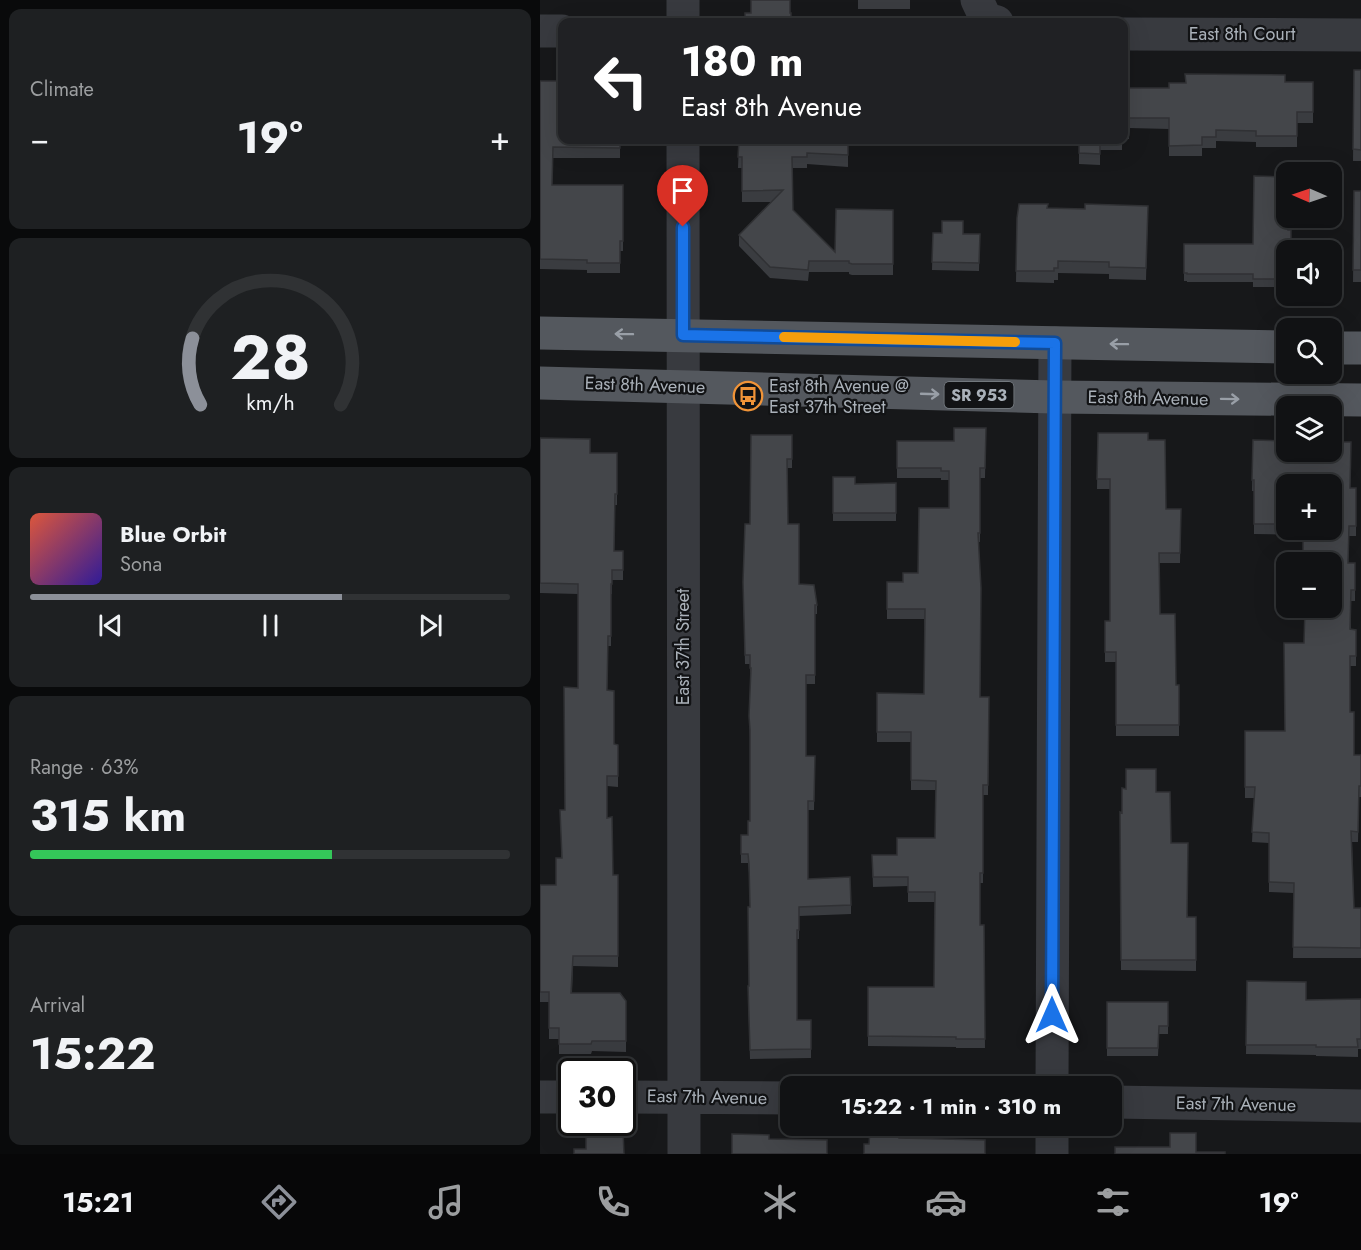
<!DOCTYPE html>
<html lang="en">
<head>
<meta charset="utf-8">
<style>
  body { margin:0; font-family:Jost,sans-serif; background:#1e2022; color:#f1f3f6; height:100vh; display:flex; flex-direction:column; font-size:22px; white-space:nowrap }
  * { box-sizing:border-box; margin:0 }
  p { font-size:20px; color:#9c9ea0 }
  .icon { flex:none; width:33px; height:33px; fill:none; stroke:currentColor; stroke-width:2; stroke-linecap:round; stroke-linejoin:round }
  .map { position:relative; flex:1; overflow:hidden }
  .details { display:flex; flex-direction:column; gap:9px; padding:9px; background:#090a0b; width:540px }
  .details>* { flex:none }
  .banner { position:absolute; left:18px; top:18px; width:570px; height:126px; border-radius:12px; box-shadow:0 6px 24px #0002,0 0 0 2px #303234; background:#202124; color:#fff; overflow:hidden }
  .needle { width:39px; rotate:272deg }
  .tools { position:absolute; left:736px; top:162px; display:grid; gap:12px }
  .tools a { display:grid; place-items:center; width:66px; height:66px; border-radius:12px; background:#111214; box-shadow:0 6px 24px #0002,0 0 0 2px #303234; font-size:30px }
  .speed { position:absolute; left:18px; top:1058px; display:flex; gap:12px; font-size:30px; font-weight:700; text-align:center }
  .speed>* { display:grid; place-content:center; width:78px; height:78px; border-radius:50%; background:#111214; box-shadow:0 6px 24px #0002,0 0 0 2px #303234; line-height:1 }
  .speed .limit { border:3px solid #111; border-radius:9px; background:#fff; color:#111 }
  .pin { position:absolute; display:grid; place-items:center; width:51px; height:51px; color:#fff; margin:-62px -26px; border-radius:50% 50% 50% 0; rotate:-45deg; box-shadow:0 0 6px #0007 }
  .pin .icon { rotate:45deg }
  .me { position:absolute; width:66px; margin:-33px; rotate:0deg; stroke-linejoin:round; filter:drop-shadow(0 0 4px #0008) }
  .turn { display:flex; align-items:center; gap:21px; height:126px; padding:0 24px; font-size:27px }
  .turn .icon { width:78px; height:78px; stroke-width:2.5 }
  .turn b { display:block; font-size:42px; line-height:51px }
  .big { font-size:45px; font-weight:700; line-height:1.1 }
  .details .card { flex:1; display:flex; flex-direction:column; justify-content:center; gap:9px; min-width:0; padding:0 21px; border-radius:12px; background:#1e2022 }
  .details .dial { align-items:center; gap:0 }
  .dial svg { height:156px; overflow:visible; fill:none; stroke:#303234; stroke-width:7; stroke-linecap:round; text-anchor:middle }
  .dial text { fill:#f1f3f6; stroke:none }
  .song { display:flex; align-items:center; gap:18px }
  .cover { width:72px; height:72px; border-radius:9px; background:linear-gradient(135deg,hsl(10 70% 55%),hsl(250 70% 35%)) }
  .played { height:6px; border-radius:3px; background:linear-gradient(90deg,#8c9099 65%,#303234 65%) }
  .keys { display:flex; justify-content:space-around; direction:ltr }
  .heat { display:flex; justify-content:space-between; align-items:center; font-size:33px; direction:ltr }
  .charge { height:9px; border-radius:4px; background:linear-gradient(90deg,#34c759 63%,#303234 0) }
  .trip { position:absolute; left:240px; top:1076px; width:342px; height:60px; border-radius:12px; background:#111214; box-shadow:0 6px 24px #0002,0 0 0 2px #303234; font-weight:700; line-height:60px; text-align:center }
  .tabs { display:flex; height:96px; justify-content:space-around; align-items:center; background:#070708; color:#9c9ea0 }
  .tabs .icon { width:42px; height:42px }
  .tabs .active { color:#8c9099 }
  .tabs b { font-size:27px; color:#f1f3f6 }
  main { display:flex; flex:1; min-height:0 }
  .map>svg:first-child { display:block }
</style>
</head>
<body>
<main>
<section class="details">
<div class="card"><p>Climate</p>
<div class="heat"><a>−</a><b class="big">19°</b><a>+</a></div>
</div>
<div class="card dial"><svg viewBox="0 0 100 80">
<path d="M14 69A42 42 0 1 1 86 69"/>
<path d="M14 69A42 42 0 0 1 10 35" stroke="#8c9099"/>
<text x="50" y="56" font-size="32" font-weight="700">28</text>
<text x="50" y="72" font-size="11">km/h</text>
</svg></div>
<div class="card">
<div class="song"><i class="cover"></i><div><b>Blue Orbit</b><p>Sona</p></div></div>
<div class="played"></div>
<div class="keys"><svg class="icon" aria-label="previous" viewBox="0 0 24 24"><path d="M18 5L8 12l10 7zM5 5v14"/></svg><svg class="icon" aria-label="pause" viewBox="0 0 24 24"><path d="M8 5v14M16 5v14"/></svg><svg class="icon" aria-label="next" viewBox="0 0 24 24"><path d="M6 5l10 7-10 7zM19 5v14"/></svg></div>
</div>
<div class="card"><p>Range · 63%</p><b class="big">315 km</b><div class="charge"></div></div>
<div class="card"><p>Arrival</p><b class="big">15:22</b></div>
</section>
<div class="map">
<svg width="821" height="1154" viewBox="0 0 821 1154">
  <rect width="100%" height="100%" fill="#17181a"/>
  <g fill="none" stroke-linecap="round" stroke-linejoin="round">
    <path stroke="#383a3f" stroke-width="33" d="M 437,0 L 446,19 L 457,22
      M 143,22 L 143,0
      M 0,31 L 22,31
      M 584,34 L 821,35
      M 143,140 L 144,1154
      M 512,1086 L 515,343
      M 0,1097 L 32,1097
      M 82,1097 L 250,1098
      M 572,1102 L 821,1106
      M 512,1154 L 512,1125"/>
    <path stroke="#54585e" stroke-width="33" d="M 0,333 L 747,347
      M 792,348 L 821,348
      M 0,383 L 514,397 L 821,400"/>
  </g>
  <path fill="#3a3c40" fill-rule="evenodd" d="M 318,0 L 370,0 L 370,9 L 318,9 Z
    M 814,70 L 821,70 L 821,161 L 813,161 Z
    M 0,81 L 80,140 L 80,158 L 13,158 L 12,185 L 83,185 L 83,251 L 80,251 L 80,273 L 47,273 L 47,270 L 0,269 Z
    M 745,82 L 773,82 L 773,123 L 757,123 L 757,147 L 716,147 L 716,142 L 676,141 L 676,148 L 662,148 L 662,156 L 629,156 L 629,129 L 589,128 L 589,139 L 584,139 L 584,88 L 629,88 Z
    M 199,140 L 308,140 L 308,167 L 267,164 L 267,168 L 252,168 L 253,210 L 295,252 L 353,210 L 353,275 L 312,275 L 309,274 L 309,272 L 269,272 L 268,281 L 230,278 L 199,246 L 199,235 L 232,202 L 202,202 L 202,168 L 198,168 Z
    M 539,140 L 582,140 L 582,150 L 560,150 L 560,165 L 539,164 Z
    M 814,191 L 821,191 L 821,282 L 813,282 Z
    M 608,206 L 606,280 L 569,279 L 569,274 L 518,273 L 518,280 L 514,280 L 514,283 L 476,282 L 477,218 L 507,208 L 545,209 Z
    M 393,233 L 440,234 L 439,271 L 392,270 Z
    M 644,244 L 747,250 L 747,287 L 713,287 L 713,282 L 647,282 L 647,281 L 644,281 Z
    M 446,428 L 445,478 L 440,478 L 440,542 L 438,542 L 440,697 L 449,697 L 448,795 L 443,795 L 443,883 L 440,883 L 440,925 L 444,925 L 445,1048 L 416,1048 L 416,1047 L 328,1046 L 328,987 L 394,987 L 395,902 L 368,902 L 368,886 L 333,887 L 332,855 L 357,855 L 395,838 L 396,790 L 371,790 L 371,742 L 337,742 L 337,693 L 384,694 L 384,619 L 347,619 L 347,582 L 363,582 L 378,573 L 409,508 L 409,480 L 401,480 L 401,478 L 357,478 L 357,441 L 414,441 Z
    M 558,433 L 608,440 L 626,509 L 641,509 L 640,563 L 619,563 L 620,614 L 636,685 L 639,685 L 639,736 L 576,736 L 576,662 L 565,662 L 565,621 L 570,621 L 570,489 L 557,489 Z
    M 252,435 L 252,468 L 247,468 L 248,524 L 259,584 L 277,605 L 277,614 L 275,614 L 275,684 L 266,684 L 266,756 L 275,756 L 274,810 L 268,810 L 268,879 L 311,905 L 311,914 L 259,916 L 259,939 L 257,939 L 257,1020 L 271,1020 L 271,1058 L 210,1059 L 208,995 L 209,986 L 210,907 L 209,873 L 208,863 L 201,863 L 201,835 L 208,835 L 210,821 L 210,738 L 209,716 L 211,677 L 210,677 L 210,664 L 205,664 L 203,582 L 210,524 Z
    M 0,438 L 50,453 L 77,453 L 77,505 L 75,505 L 74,551 L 83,551 L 83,580 L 72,580 L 72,594 L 71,594 L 71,646 L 68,646 L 67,690 L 74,744 L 78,745 L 78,787 L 67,786 L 67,818 L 73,875 L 78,875 L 78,967 L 33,966 L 32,993 L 86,1001 L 86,1052 L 52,1051 L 51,1054 L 19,1054 L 19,1039 L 9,1039 L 9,1002 L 0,1002 L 0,885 L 16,885 L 21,858 L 25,810 L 38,688 L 38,594 L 0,593 Z
    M 713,440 L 810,488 L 816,488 L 816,536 L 809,536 L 808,563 L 815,563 L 815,601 L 811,601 L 811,629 L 816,640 L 816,666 L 810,666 L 810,712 L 814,755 L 821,755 L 821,797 L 819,797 L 818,842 L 812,842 L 814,908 L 821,908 L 821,958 L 753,958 L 754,893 L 729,892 L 729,843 L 712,842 L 714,798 L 705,798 L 705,731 L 745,731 L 764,643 L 792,608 L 763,535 L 714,534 L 714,491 L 712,491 ZM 747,484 L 792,530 L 747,530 Z
    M 293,477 L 315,484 L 356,483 L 356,521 L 293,521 Z
    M 616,792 L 631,843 L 648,917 L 656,917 L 656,971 L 581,970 L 580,812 L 582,813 Z
    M 707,981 L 766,1000 L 821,999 L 821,1049 L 818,1049 L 818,1057 L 776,1056 L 776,1055 L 706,1054 Z
    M 567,1002 L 628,1002 L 628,1034 L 619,1034 L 618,1056 L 567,1056 Z"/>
  <path fill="#44464a" stroke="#303134" stroke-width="1.5" d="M 211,0 L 250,0 L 250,13 L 251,13 L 251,22 L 205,22 L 205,13 L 211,13 Z
    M 814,70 L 821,70 L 821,150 L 813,149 Z
    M 645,74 L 745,75 L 745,82 L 773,82 L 773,112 L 757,112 L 757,136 L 716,136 L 716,131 L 676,130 L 676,137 L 662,137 L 662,145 L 629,146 L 629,118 L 589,118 L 589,128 L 584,128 L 584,88 L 629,88 L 629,83 L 646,83 Z
    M 0,81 L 22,81 L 22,140 L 80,140 L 80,148 L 13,147 L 12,185 L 83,185 L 83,241 L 80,241 L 80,263 L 47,263 L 47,260 L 0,259 Z
    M 199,140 L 308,140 L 308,155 L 267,153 L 267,157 L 252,157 L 253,210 L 295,252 L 296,209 L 353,210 L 353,264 L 312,264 L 309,263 L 309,261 L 269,261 L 268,270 L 230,267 L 199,235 L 243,190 L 202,191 L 202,157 L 198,157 Z
    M 539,140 L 560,140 L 560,154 L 539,153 Z
    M 714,176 L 747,177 L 748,230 L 751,230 L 751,246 L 775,246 L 775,250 L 747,250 L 747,279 L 713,279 L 713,274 L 647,274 L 647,273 L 644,273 L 644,244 L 713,244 Z
    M 814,191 L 821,191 L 821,270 L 813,270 Z
    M 479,204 L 508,204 L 507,208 L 545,209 L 545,204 L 608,206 L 606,268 L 569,267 L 569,262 L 518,261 L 518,268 L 514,268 L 514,271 L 476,271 L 477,218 Z
    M 402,221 L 423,221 L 423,234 L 440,234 L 439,263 L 392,262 L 393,233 L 402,233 Z
    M 414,428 L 446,428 L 445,468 L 440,468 L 440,533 L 438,533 L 441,588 L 440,697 L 449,697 L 448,785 L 443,785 L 443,873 L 440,873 L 440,925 L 444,925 L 445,1039 L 416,1039 L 416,1037 L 328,1036 L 328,987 L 394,987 L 395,892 L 368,892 L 368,877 L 333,877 L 332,855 L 357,855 L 357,838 L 395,838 L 396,781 L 371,780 L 371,732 L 337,732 L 337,693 L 384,694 L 385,609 L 347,609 L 347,582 L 363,582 L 363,573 L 378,573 L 379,508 L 409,508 L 409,471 L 401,471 L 401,468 L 357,468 L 357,441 L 414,441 Z
    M 558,433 L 608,433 L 608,440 L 625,440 L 626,509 L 641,509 L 640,553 L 619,553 L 620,614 L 635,614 L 636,685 L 639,685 L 639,725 L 576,725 L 576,652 L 565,652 L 565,621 L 570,621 L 570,479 L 557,479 Z
    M 211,435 L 252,435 L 252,459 L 247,459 L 248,524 L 259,524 L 259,584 L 274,585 L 277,605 L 275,605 L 275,675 L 266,675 L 266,756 L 275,756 L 274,801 L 268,801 L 268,879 L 310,877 L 311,905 L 259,907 L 259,930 L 257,930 L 257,1020 L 271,1020 L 271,1049 L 210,1050 L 208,986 L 209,986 L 208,907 L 210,907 L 209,864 L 208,854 L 201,854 L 201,835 L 208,835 L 208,821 L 210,821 L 210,730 L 209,716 L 211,668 L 210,668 L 210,655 L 205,655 L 203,582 L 205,524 L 210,524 Z
    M 0,438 L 50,439 L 50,453 L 77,453 L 77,494 L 75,494 L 74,551 L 83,551 L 83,570 L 72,570 L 72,584 L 71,584 L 71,636 L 68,636 L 67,690 L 74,691 L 74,744 L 78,745 L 78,776 L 67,776 L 67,818 L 72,817 L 73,875 L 78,875 L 78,956 L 33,956 L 31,993 L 80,993 L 86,1001 L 86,1041 L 52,1041 L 51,1044 L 19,1044 L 19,1028 L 9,1028 L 9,992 L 0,992 L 0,885 L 16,885 L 16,858 L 22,858 L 20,810 L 25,810 L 24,687 L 38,688 L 38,584 L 0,583 Z
    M 713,440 L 747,441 L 747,452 L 792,452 L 792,442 L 811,442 L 810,488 L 816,488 L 816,526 L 809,526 L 808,563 L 815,563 L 815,590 L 811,590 L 810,629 L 816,630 L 816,656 L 810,656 L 810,712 L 814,712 L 814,755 L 821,755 L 821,786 L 819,786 L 818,832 L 811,831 L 814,908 L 821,908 L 821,948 L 753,947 L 754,883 L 729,882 L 729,833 L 712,832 L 715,787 L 705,787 L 705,731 L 745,731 L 744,643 L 764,643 L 765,608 L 792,608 L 792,562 L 763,562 L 763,530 L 792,530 L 792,484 L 747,484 L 747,524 L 714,524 L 714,480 L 712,480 Z
    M 293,477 L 315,477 L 315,484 L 356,483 L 356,513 L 293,513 Z
    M 586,769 L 616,769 L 616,792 L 630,792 L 631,843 L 648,843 L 647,917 L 656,917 L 656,960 L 581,960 L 580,812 L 582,813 L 582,788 L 586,789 Z
    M 707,981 L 766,982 L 766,1000 L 821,999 L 821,1039 L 817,1039 L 818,1047 L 776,1047 L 776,1045 L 706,1045 Z
    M 567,1002 L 628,1002 L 628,1026 L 619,1026 L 618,1048 L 567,1048 Z
    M 83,1130 L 84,1154 L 34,1154 L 34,1149 L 46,1149 L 46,1131 Z
    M 330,1131 L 360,1132 L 359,1138 L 445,1140 L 445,1154 L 324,1154 L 324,1144 L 329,1144 Z
    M 630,1133 L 656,1133 L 656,1152 L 685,1152 L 685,1154 L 575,1154 L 575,1147 L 630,1147 Z
    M 192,1134 L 229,1135 L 229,1139 L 287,1140 L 287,1154 L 192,1154 Z"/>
  <defs><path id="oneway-shaft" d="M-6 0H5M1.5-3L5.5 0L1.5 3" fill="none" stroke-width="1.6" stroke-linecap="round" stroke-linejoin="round" transform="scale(1.5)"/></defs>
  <g stroke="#999fa7">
    <use href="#oneway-shaft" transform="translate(84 334) rotate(-179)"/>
    <use href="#oneway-shaft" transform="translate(579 344) rotate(-179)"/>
    <use href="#oneway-shaft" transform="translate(390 394) rotate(2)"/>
    <use href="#oneway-shaft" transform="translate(690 399) rotate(1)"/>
  </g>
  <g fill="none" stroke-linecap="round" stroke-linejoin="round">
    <g stroke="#114b97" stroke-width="15">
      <path id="route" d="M 143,227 L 143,335 L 515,343 L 512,1015"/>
    </g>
    <use href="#route" stroke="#1a73e8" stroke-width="10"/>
    <path stroke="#f59e0b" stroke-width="10" d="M 244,337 L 475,342"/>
  </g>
  <defs>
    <g id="bus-ring" transform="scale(1.5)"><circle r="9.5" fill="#121315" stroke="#f19438" stroke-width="1.5"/><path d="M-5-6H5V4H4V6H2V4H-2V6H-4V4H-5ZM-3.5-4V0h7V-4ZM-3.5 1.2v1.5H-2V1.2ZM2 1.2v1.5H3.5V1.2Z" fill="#f19438"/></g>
  </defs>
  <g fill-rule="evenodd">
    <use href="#bus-ring" x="208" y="396"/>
  </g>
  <g text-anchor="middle" stroke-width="4.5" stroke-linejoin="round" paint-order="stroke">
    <rect fill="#121315" stroke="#7c8288" stroke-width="1.5" x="404.5" y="382" width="69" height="26" rx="4.5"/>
    <g font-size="16" font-weight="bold" fill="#aab1b9">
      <text x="439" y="401">SR 953</text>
    </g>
    <g font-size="18" fill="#aab1b9" stroke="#121315">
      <text x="702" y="40">East 8th Court</text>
      <text transform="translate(105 385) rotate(2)" y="6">East 8th Avenue</text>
      <text transform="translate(608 398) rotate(1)" y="6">East 8th Avenue</text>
      <text transform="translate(143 647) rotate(-90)" y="6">East 37th Street</text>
      <text transform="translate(167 1097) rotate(1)" y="6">East 7th Avenue</text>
      <text transform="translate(696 1104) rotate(1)" y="6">East 7th Avenue</text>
    </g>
    <g font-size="18" fill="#aab1b9" stroke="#121315" text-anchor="start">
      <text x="229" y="392">East 8th Avenue @<tspan x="229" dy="21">East 37th Street</tspan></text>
    </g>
  </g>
</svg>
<div class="tools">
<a><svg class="needle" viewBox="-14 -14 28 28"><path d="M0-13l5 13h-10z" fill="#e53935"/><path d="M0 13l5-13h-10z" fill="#9c9ea0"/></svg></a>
<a><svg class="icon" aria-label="sound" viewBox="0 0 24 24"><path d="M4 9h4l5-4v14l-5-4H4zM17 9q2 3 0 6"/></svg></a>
<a><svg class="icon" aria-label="search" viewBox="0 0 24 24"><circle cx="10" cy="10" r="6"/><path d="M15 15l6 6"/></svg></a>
<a><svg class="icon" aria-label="layers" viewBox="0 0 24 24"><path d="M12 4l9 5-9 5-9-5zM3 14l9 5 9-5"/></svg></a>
<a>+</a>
<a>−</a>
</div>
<div class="speed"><div class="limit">30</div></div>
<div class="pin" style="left:143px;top:227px;background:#d93025"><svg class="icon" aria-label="arrive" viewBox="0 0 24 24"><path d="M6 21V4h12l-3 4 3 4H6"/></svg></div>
<svg class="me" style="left:512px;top:1015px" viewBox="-20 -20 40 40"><path d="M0-17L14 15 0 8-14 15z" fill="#1a73e8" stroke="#fff" stroke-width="4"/></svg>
<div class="trip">15:22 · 1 min · 310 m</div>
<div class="banner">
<div class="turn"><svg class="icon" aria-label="left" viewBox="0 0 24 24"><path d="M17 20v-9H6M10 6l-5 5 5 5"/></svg><div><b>180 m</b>East 8th Avenue</div></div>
</div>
</div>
</main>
<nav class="tabs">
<b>15:21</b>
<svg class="icon active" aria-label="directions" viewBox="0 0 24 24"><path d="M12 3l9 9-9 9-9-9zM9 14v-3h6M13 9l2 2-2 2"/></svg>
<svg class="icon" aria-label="music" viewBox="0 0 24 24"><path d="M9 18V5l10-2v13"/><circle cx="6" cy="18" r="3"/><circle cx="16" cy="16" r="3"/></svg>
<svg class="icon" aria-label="phone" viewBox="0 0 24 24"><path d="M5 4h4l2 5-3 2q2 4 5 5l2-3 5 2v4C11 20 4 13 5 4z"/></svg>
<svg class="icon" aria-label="climate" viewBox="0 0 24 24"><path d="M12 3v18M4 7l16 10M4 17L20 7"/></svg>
<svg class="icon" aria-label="car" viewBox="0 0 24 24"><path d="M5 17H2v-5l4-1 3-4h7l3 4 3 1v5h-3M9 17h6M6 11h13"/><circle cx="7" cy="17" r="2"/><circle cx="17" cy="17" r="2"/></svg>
<svg class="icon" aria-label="filters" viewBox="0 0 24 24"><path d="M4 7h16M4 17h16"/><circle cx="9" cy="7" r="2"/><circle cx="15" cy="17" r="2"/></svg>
<b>19°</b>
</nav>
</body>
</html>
